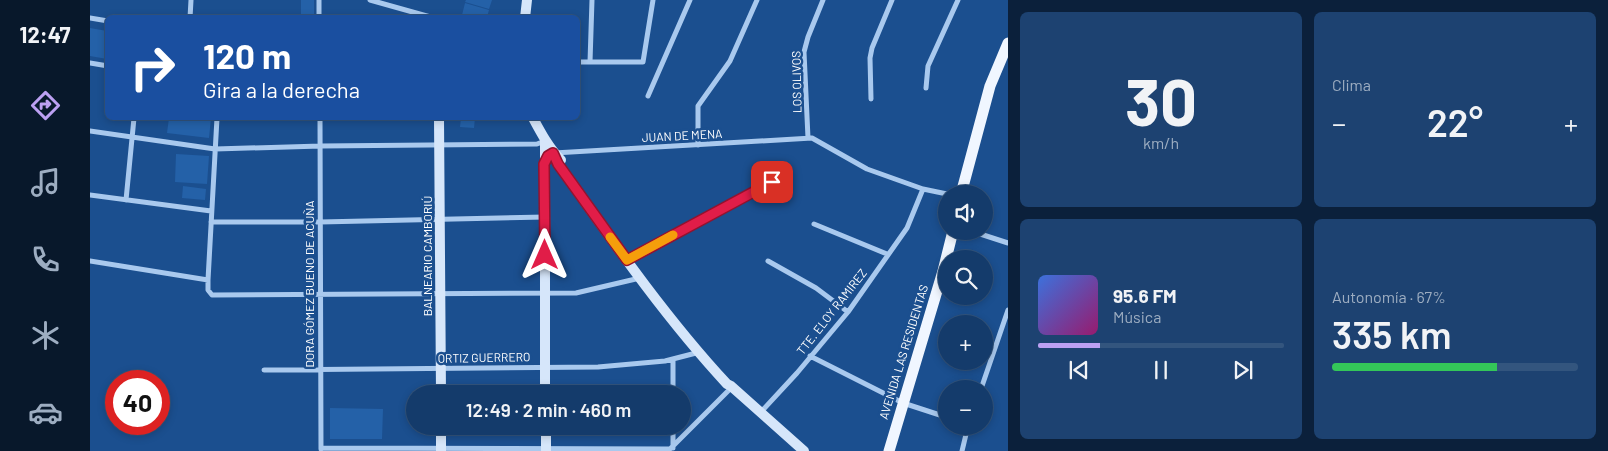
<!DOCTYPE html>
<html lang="es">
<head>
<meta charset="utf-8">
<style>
  body { margin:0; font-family:Barlow,sans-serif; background:#1d4271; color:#f1f3f6; height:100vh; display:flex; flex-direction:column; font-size:19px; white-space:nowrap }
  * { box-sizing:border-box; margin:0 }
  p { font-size:16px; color:#9dadc1 }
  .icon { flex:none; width:28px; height:28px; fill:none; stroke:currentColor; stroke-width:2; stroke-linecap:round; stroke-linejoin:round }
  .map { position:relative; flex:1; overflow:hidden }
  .panel { display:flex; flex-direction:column; gap:12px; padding:12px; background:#0b203b; width:600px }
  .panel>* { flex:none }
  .hud { position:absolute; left:15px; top:15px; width:475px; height:105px; border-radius:8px; box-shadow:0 2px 8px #0003,0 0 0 1px #33557e; background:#1a4fa0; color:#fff; overflow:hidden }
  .buttons { position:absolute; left:848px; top:185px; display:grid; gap:10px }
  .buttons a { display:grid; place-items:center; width:55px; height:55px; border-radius:50%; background:#143b6b; box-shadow:0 2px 8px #0003,0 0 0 1px #33557e; font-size:25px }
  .speed { position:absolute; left:15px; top:370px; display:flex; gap:10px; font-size:25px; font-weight:700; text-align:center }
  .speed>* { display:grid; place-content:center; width:65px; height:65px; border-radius:50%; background:#143b6b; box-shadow:0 2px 8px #0003,0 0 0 1px #33557e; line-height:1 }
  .speed .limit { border:8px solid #d22; background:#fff; color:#111 }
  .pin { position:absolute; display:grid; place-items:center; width:42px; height:42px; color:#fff; margin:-21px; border-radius:10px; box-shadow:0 2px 8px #0006 }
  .me { position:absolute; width:55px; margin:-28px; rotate:0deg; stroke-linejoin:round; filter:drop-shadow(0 0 4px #0008) }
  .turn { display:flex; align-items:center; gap:18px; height:105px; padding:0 15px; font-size:22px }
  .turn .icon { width:65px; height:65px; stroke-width:2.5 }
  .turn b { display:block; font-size:35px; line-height:42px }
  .big { font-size:38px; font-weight:600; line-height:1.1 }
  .panel .tile { flex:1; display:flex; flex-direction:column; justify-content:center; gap:8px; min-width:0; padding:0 18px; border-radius:8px; background:#1d4271 }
  .panel .dial { align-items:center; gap:0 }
  .dial b { font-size:65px; line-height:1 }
  .song { display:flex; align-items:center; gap:15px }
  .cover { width:60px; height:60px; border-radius:8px; background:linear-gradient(135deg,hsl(220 70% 55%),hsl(320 70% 35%)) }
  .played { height:5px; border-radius:2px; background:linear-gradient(90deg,#bca0f2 25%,#33557e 25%) }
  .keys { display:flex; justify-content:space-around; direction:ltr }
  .heat { display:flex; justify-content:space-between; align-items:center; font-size:28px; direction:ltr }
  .charge { height:8px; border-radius:4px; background:linear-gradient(90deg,#34c759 67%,#33557e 0) }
  .panel .tiles { flex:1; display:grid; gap:12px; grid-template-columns:repeat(2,1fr) }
  .trip { position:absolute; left:316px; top:385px; width:285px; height:50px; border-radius:25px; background:#143b6b; box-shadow:0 2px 8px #0003,0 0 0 1px #33557e; font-weight:600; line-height:50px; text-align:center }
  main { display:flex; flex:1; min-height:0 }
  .tab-bar { display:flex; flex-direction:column; width:90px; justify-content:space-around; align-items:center; background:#08182b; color:#9dadc1 }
  .tab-bar .icon { width:35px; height:35px }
  .tab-bar .active { color:#bca0f2 }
  .tab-bar b { font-size:22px; color:#f1f3f6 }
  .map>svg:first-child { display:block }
</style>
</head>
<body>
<main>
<nav class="tab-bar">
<b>12:47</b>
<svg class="icon active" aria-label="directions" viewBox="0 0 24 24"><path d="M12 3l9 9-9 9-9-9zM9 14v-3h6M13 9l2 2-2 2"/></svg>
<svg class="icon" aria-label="music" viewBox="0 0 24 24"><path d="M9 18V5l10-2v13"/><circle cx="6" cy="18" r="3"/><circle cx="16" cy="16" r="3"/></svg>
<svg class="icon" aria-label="phone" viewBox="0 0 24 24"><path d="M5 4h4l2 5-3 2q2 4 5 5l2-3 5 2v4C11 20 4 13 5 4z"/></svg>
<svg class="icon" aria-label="climate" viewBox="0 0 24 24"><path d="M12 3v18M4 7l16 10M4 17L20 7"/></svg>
<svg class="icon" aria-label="car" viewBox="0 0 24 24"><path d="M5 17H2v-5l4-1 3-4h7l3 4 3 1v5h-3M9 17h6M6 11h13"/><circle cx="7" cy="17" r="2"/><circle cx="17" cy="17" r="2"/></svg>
</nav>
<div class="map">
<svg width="918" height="451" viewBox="0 0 918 451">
  <rect width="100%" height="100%" fill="#1b4f8f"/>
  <path fill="#2461a8" d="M 211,0 L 224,0 L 224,16 L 211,17 Z
    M 376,0 L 402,0 L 399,9 L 375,2 Z
    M 375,3 L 399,10 L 397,17 L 381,17 L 372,15 Z
    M 0,28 L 17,31 L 17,59 L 0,56 Z
    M 79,118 L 121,118 L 119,138 L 77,133 Z
    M 371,118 L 385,118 L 384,128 L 370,127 Z
    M 86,154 L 119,156 L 117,184 L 85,182 Z
    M 93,186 L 116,189 L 115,200 L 92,198 Z
    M 240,408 L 293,409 L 292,439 L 240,439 Z"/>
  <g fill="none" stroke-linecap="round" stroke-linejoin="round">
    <path stroke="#a9c9ee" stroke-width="5" d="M 229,0 L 229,18
      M 280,0 L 344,18
      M 0,18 L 18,21
      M 100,18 L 101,0
      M 488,62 L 553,62 L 563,0
      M 500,62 L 502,0
      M 0,63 L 18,66
      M 836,88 L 838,66 L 868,0
      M 558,96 L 600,0
      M 781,99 L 780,58 L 782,48 L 802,0
      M 127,118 L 118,280 L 118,290 L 122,295 L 486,293 L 550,278
      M 230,118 L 231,449
      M 0,131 L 125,149 L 231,146 L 447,144 L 455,141
      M 718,138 L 714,52 L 718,37 L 733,0
      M 608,145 L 608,106 L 640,61 L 667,0
      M 464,153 L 722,138 L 777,169 L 833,189 L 857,194
      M 0,195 L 121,211
      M 36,200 L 44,118
      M 121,222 L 230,222 L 455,217
      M 724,224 L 797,254
      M 881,231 L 918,243
      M 537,260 L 682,182
      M 0,261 L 118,280
      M 678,261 L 726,288 L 758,312
      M 720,356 L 813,403 L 856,417
      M 583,359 L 583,394
      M 174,370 L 508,367 L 575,361 L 610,352
      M 891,389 L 918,310
      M 670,413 L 707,373 L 758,312 L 817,228 L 833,189
      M 583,426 L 583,448
      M 231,448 L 580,449 L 642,387
      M 872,451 L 878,426"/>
    <path stroke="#d6e6fa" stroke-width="10" d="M 435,18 L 437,0
      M 349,118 L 351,394
      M 443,118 C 451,133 459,148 471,160
      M 455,141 L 455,394
      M 466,156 L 468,164 C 521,239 574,316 637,384 L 641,386 L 714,451
      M 351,426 L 351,451
      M 456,426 L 456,451"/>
    <path stroke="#f0f6ff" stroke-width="11" d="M 871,194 L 900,86 L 918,43
      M 799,451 L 853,271 L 863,231"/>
  </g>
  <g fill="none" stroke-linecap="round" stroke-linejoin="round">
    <g stroke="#92132f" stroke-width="12">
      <path id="route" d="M 455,255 L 454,164 L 458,156 L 463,153 L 468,164 L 537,260 L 682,182"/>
    </g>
    <use href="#route" stroke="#e11d48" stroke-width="9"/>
    <path stroke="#f59e0b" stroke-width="9" d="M 520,237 L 537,260 L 583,235"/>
  </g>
  <g text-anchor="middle" stroke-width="5" stroke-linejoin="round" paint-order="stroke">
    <g font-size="12" fill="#fff" stroke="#1b4f8f">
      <text transform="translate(707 82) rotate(-91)" y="4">LOS OLIVOS</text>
      <text transform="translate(592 136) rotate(-3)" y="4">JUAN DE MENA</text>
      <text transform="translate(338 256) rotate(-90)" y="4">BALNEARIO CAMBORIÚ</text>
      <text transform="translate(220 284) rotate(-90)" y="4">DORA GÓMEZ BUENO DE ACUÑA</text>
      <text transform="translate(742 312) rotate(-52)" y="4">TTE. ELOY RAMIREZ</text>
      <text transform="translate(814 352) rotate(-73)" y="4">AVENIDA LAS RESIDENTAS</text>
      <text transform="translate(394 358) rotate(-1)" y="4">ORTIZ GUERRERO</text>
    </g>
  </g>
</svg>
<div class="buttons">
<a><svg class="icon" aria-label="sound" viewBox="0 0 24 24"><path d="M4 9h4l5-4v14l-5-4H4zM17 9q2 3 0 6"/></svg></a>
<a><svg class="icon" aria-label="search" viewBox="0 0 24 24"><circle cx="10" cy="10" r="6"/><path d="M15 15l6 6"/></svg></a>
<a>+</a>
<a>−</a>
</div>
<div class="speed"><div class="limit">40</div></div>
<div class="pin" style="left:682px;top:182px;background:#d93025"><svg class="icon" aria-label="arrive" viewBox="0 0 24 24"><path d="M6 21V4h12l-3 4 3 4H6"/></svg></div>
<svg class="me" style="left:455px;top:255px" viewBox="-20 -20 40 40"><path d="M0-17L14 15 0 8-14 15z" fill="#e11d48" stroke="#fff" stroke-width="4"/></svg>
<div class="trip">12:49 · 2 min · 460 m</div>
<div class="hud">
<div class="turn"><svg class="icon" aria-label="right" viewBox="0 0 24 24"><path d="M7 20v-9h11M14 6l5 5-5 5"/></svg><div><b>120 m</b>Gira a la derecha</div></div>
</div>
</div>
<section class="panel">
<div class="tiles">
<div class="tile dial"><b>30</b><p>km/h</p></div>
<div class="tile"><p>Clima</p>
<div class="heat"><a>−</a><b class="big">22°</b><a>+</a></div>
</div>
<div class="tile">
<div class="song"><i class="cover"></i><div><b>95.6 FM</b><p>Música</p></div></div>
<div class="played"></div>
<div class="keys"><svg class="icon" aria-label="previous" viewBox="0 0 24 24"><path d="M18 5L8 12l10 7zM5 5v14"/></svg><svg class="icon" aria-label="pause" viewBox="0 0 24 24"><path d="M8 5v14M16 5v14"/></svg><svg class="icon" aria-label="next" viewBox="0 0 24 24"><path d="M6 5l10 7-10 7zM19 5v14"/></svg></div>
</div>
<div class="tile"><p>Autonomía · 67%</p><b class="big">335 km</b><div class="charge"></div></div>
</div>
</section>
</main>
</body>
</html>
